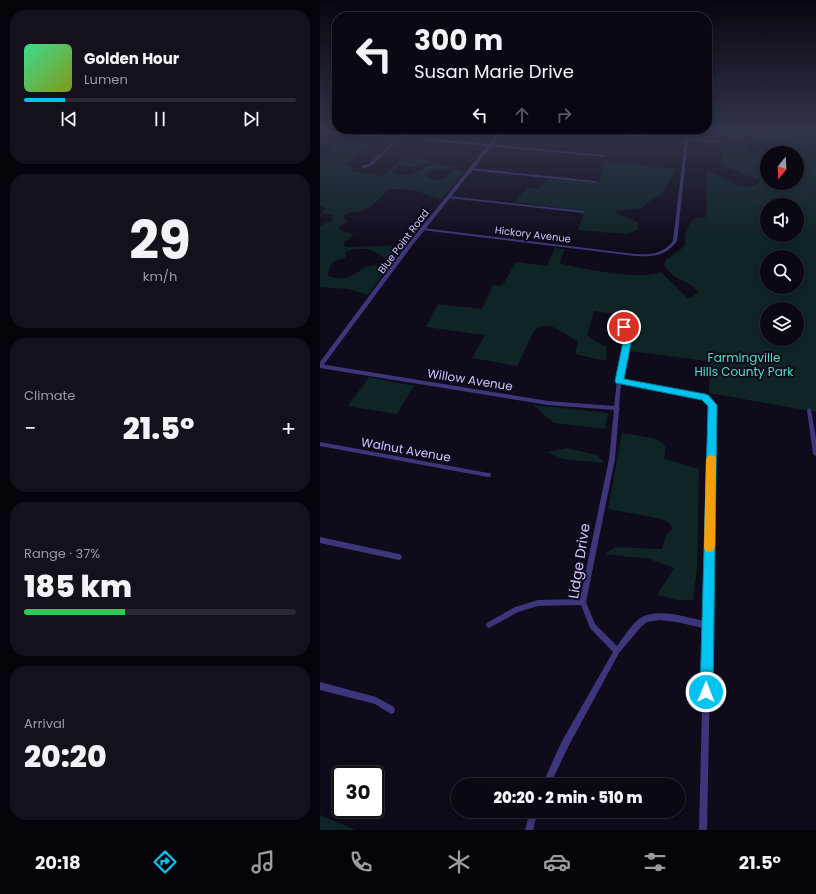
<!DOCTYPE html>
<html lang="en">
<head>
<meta charset="utf-8">
<style>
  body { margin:0; font-family:Poppins,sans-serif; background:#14111d; color:#f1f3f6; height:100vh; display:flex; flex-direction:column; font-size:15px; white-space:nowrap }
  * { box-sizing:border-box; margin:0 }
  p { font-size:13px; color:#9a9aa0 }
  .icon { flex:none; width:22px; height:22px; fill:none; stroke:currentColor; stroke-width:2; stroke-linecap:round; stroke-linejoin:round }
  .map { position:relative; flex:1; overflow:hidden }
  .details { display:flex; flex-direction:column; gap:10px; padding:10px; background:#06040b; width:320px }
  .details>* { flex:none }
  .top-card { position:absolute; left:12px; top:12px; width:380px; height:122px; border-radius:16px; box-shadow:0 2px 10px #0003,0 0 0 1px #2b2934; background:#0b0814; color:#f1f3f6; overflow:hidden }
  .needle { width:26px; rotate:198deg }
  .tools { position:absolute; left:440px; top:146px; display:grid; gap:8px }
  .tools a { display:grid; place-items:center; width:44px; height:44px; border-radius:50%; background:#0b0814; box-shadow:0 2px 10px #0003,0 0 0 1px #2b2934; font-size:20px }
  .speed { position:absolute; left:12px; top:766px; display:flex; gap:8px; font-size:20px; font-weight:700; text-align:center }
  .speed>* { display:grid; place-content:center; width:52px; height:52px; border-radius:50%; background:#0b0814; box-shadow:0 2px 10px #0003,0 0 0 1px #2b2934; line-height:1 }
  .speed .limit { border:2px solid #111; border-radius:6px; background:#fff; color:#111 }
  .pin { position:absolute; display:grid; place-items:center; width:34px; height:34px; color:#fff; margin:-17px; border:2px solid #fff; border-radius:50%; box-shadow:0 1px 4px #0007 }
  .me { position:absolute; width:44px; margin:-22px; rotate:1deg; stroke-linejoin:round; filter:drop-shadow(0 0 3px #0008) }
  .turn { display:flex; align-items:center; gap:14px; height:84px; padding:0 16px; font-size:18px }
  .turn .icon { width:52px; height:52px; stroke-width:2.5 }
  .turn b { display:block; font-size:28px; line-height:34px }
  .lanes { display:flex; align-items:center; height:38px; padding:0 16px; background:#0003; justify-content:center; gap:20px; direction:ltr }
  .lanes .off { opacity:.35 }
  .big { font-size:30px; font-weight:800; line-height:1.1 }
  .details .tile { flex:1; display:flex; flex-direction:column; justify-content:center; gap:6px; min-width:0; padding:0 14px; border-radius:16px; background:#14111d }
  .details .dial { align-items:center; gap:0 }
  .dial b { font-size:52px; line-height:1 }
  .song { display:flex; align-items:center; gap:12px }
  .cover { width:48px; height:48px; border-radius:6px; background:linear-gradient(135deg,hsl(150 70% 55%),hsl(70 70% 35%)) }
  .played { height:4px; border-radius:2px; background:linear-gradient(90deg,#01c3ef 15%,#2b2934 15%) }
  .keys { display:flex; justify-content:space-around; direction:ltr }
  .heat { display:flex; justify-content:space-between; align-items:center; font-size:22px; direction:ltr }
  .charge { height:6px; border-radius:3px; background:linear-gradient(90deg,#34c759 37%,#2b2934 0) }
  .trip { position:absolute; left:131px; top:778px; width:234px; height:40px; border-radius:20px; background:#0b0814; box-shadow:0 2px 10px #0003,0 0 0 1px #2b2934; font-weight:800; line-height:40px; text-align:center }
  .menu { display:flex; height:64px; justify-content:space-around; align-items:center; background:#040308; color:#9a9aa0 }
  .menu .icon { width:28px; height:28px }
  .menu .active { color:#01c3ef }
  .menu b { font-size:18px; color:#f1f3f6 }
  main { display:flex; flex:1; min-height:0 }
  .map>svg:first-child { display:block }
</style>
</head>
<body>
<main>
<section class="details">
<div class="tile">
<div class="song"><i class="cover"></i><div><b>Golden Hour</b><p>Lumen</p></div></div>
<div class="played"></div>
<div class="keys"><svg class="icon" aria-label="previous" viewBox="0 0 24 24"><path d="M18 5L8 12l10 7zM5 5v14"/></svg><svg class="icon" aria-label="pause" viewBox="0 0 24 24"><path d="M8 5v14M16 5v14"/></svg><svg class="icon" aria-label="next" viewBox="0 0 24 24"><path d="M6 5l10 7-10 7zM19 5v14"/></svg></div>
</div>
<div class="tile dial"><b>29</b><p>km/h</p></div>
<div class="tile"><p>Climate</p>
<div class="heat"><a>−</a><b class="big">21.5°</b><a>+</a></div>
</div>
<div class="tile"><p>Range · 37%</p><b class="big">185 km</b><div class="charge"></div></div>
<div class="tile"><p>Arrival</p><b class="big">20:20</b></div>
</section>
<div class="map">
<svg width="496" height="830" viewBox="0 0 496 830">
  <rect width="100%" height="100%" fill="#0f0b1b"/>
  <path fill="#0e2425" fill-rule="evenodd" d="M 402,129 L 421,129 L 426,131 L 426,133 L 421,138 L 403,136 Z
    M 443,129 L 496,129 L 496,412 L 389,393 L 390,363 L 387,361 L 310,351 L 316,317 L 274,311 L 267,335 L 278,343 L 287,347 L 286,361 L 255,354 L 258,341 C 243,334 229,317 214,331 L 197,366 L 152,358 L 165,335 L 106,327 L 118,304 L 162,309 L 173,285 L 182,286 L 196,262 L 227,266 L 235,248 L 245,249 L 239,264 C 267,268 314,281 341,272 L 367,298 L 373,297 L 378,291 C 367,280 353,280 344,265 L 346,260 L 362,248 L 365,244 L 366,232 L 373,219 L 386,217 L 387,172 C 405,175 421,195 439,183 L 439,180 L 403,166 L 401,163 L 401,145 L 426,146 L 429,154 L 433,156 L 438,153 L 453,151 L 453,145 L 436,141 L 435,135 L 443,134 L 441,132 ZM 447,153 L 477,153 L 477,183 L 447,183 ZM 447,205 L 477,205 L 477,235 L 447,235 ZM 447,257 L 477,257 L 477,287 L 447,287 ZM 447,309 L 477,309 L 477,339 L 447,339 Z
    M 22,142 L 50,145 L 28,162 L 28,165 L 32,166 L 33,171 L 63,176 L 81,159 L 96,158 L 114,162 L 92,167 L 79,165 L 72,172 L 80,175 L 90,175 L 112,164 L 141,168 L 117,169 L 104,175 C 117,183 123,180 133,170 L 144,171 L 122,199 C 113,198 106,194 97,191 C 88,189 78,189 68,189 C 61,197 54,206 44,210 C 34,213 31,210 23,217 L 28,222 L 18,227 L 21,231 L 30,233 L 33,235 L 23,244 L 26,247 L 82,245 L 85,246 L 74,263 C 67,260 63,256 57,253 C 49,247 34,249 25,252 L 26,258 C 13,261 10,261 8,276 C 34,285 38,265 56,265 C 59,265 64,267 68,268 L 48,295 L 28,289 L 0,287 L 0,226 L 13,220 L 12,215 L 1,213 L 6,208 L 0,206 L 0,160 L 15,147 L 0,145 L 0,143 L 18,145 Z
    M 284,161 L 355,169 L 342,195 L 335,197 L 321,208 L 296,211 L 296,213 L 318,222 L 318,229 L 308,234 L 258,230 L 264,211 L 194,202 L 208,187 L 218,189 L 229,179 L 270,183 L 280,181 Z
    M 49,377 L 94,386 L 77,414 L 28,406 Z
    M 213,405 L 288,413 L 285,429 L 234,423 Z
    M 302,433 L 337,439 L 346,446 L 344,459 L 379,469 L 377,570 L 373,600 L 357,600 L 337,595 L 354,568 L 329,559 L 285,554 L 295,547 L 342,549 L 346,535 L 353,528 L 348,522 L 342,519 L 288,509 Z
    M 246,448 L 277,455 L 284,463 L 243,459 L 227,452 Z
    M 0,815 L 36,830 L 0,830 Z"/>
  <g fill="none" stroke-linecap="round" stroke-linejoin="round">
    <path fill="#3e367a" fill-rule="evenodd" d="M 87,129 L 90,129 L 51,166 L 43,168 L 42,168 L 42,166 L 49,164 L 77,139 L 0,132 L 0,130 L 79,137 Z
      M 134,129 L 136,129 L 125,140 L 285,155 L 286,156 L 285,157 L 101,140 L 100,139 L 101,138 L 122,140 Z
      M 238,129 L 249,129 L 317,135 L 320,129 L 322,129 L 320,135 L 366,139 L 367,129 L 369,129 L 368,139 L 399,141 L 399,142 L 398,143 L 368,140 L 357,241 C 346,256 333,257 315,256 L 102,230 L 102,228 L 103,228 L 315,254 C 331,255 343,254 353,241 L 365,140 L 239,130 Z
      M 0,156 L 3,157 L 0,158 Z
      M 151,168 L 275,181 L 277,182 L 275,183 L 150,170 L 150,168 Z
      M 128,196 L 263,211 L 265,212 L 263,213 L 129,198 L 128,198 Z
      M 293,324 L 306,326 L 311,332 L 302,380 L 385,395 L 387,396 L 394,405 L 391,623 L 391,627 L 387,830 L 379,830 L 384,628 L 356,622 L 340,620 L 327,622 L 321,627 L 299,653 L 248,747 L 230,785 L 222,785 L 242,741 L 293,652 L 270,628 L 261,605 L 218,606 L 198,612 L 169,628 L 167,627 L 166,625 L 167,623 L 195,607 L 218,600 L 260,599 L 289,459 L 294,410 L 228,405 L 0,368 L 0,364 L 228,401 L 294,406 L 297,381 L 307,332 L 303,328 L 293,326 ZM 301,383 L 383,398 L 390,405 L 384,621 C 366,617 336,607 319,619 C 310,626 304,637 297,646 L 275,624 L 266,602 L 295,459 L 299,410 L 300,408 L 299,407 Z
      M 489,408 L 491,410 L 496,438 L 496,456 L 494,455 L 493,454 L 487,410 Z
      M 0,442 L 168,473 L 170,473 L 171,475 L 170,477 L 168,477 L 0,446 Z
      M 0,537 L 79,554 L 81,555 L 82,557 L 81,559 L 79,560 L 0,543 Z
      M 0,682 L 56,697 L 74,707 L 75,710 L 74,713 L 71,714 L 55,704 L 0,690 Z
      M 210,811 L 218,811 L 213,830 L 205,830 Z"/>
    <path fill="#3e367a" fill-rule="evenodd" d="M 181,129 L 185,129 L 91,247 L 2,367 L 0,368 L 0,362 L 87,245 Z"/>
  </g>
  <linearGradient id="sky" x2="0" y2="1"><stop stop-color="#08060f"/><stop offset="0.53" stop-color="#31344a"/><stop offset="1" stop-color="#31344a" stop-opacity="0"/></linearGradient>
  <rect width="496" height="245" fill="url(#sky)"/>
  <path fill="#01c3ef" stroke="#017f9b" d="M 302,325 L 307,325 L 313,332 L 304,379 L 385,394 L 388,395 L 397,405 L 393,692 L 391,697 L 386,699 L 381,697 L 380,692 L 388,406 L 382,400 L 296,383 L 295,381 L 305,332 L 301,327 Z"/>
  <path fill="#f59e0b" d="M 391,455 L 395,456 L 396,459 L 395,547 L 393,551 L 389,552 L 385,551 L 384,547 L 386,459 L 388,456 Z"/>
  <g text-anchor="middle" stroke-width="4" stroke-linejoin="round" paint-order="stroke">
    <g font-size="10" fill="#d1c5ff" stroke="#0f0b1b">
      <text transform="translate(213 234) rotate(7)" y="4">Hickory Avenue</text>
      <text transform="translate(83 241) rotate(-53)" y="4">Blue Point Road</text>
    </g>
    <g font-size="12" fill="#53ddc6" stroke="#0f0b1b">
      <text x="424" y="362">Farmingville<tspan x="424" dy="14">Hills County Park</tspan></text>
    </g>
    <g font-size="12" fill="#d1c5ff" stroke="#0f0b1b">
      <text transform="translate(150 380) rotate(9)" y="4">Willow Avenue</text>
      <text transform="translate(86 450) rotate(10)" y="4">Walnut Avenue</text>
    </g>
    <g font-size="14" fill="#d1c5ff" stroke="#0f0b1b">
      <text transform="translate(259 561) rotate(-81)" y="5">Lidge Drive</text>
    </g>
  </g>
</svg>
<div class="tools">
<a><svg class="needle" viewBox="-14 -14 28 28"><path d="M0-13l5 13h-10z" fill="#e53935"/><path d="M0 13l5-13h-10z" fill="#9a9aa0"/></svg></a>
<a><svg class="icon" aria-label="sound" viewBox="0 0 24 24"><path d="M4 9h4l5-4v14l-5-4H4zM17 9q2 3 0 6"/></svg></a>
<a><svg class="icon" aria-label="search" viewBox="0 0 24 24"><circle cx="10" cy="10" r="6"/><path d="M15 15l6 6"/></svg></a>
<a><svg class="icon" aria-label="layers" viewBox="0 0 24 24"><path d="M12 4l9 5-9 5-9-5zM3 14l9 5 9-5"/></svg></a>
</div>
<div class="speed"><div class="limit">30</div></div>
<div class="pin" style="left:304px;top:327px;background:#d93025"><svg class="icon" aria-label="arrive" viewBox="0 0 24 24"><path d="M6 21V4h12l-3 4 3 4H6"/></svg></div>
<svg class="me" style="left:386px;top:692px" viewBox="-20 -20 40 40"><circle r="17" fill="#01c3ef" stroke="#fff" stroke-width="3"/><path d="M0-11L8 9 0 5-8 9z" fill="#fff"/></svg>
<div class="trip">20:20 · 2 min · 510 m</div>
<div class="top-card">
<div class="turn"><svg class="icon" aria-label="left" viewBox="0 0 24 24"><path d="M17 20v-9H6M10 6l-5 5 5 5"/></svg><div><b>300 m</b>Susan Marie Drive</div></div>
<div class="lanes"><svg class="icon" aria-label="left" viewBox="0 0 24 24"><path d="M17 20v-9H6M10 6l-5 5 5 5"/></svg><svg class="icon off" aria-label="ahead" viewBox="0 0 24 24"><path d="M12 20V5M6 11l6-6 6 6"/></svg><svg class="icon off" aria-label="right" viewBox="0 0 24 24"><path d="M7 20v-9h11M14 6l5 5-5 5"/></svg></div>
</div>
</div>
</main>
<nav class="menu">
<b>20:18</b>
<svg class="icon active" aria-label="directions" viewBox="0 0 24 24"><path d="M12 3l9 9-9 9-9-9zM9 14v-3h6M13 9l2 2-2 2"/></svg>
<svg class="icon" aria-label="music" viewBox="0 0 24 24"><path d="M9 18V5l10-2v13"/><circle cx="6" cy="18" r="3"/><circle cx="16" cy="16" r="3"/></svg>
<svg class="icon" aria-label="phone" viewBox="0 0 24 24"><path d="M5 4h4l2 5-3 2q2 4 5 5l2-3 5 2v4C11 20 4 13 5 4z"/></svg>
<svg class="icon" aria-label="climate" viewBox="0 0 24 24"><path d="M12 3v18M4 7l16 10M4 17L20 7"/></svg>
<svg class="icon" aria-label="car" viewBox="0 0 24 24"><path d="M5 17H2v-5l4-1 3-4h7l3 4 3 1v5h-3M9 17h6M6 11h13"/><circle cx="7" cy="17" r="2"/><circle cx="17" cy="17" r="2"/></svg>
<svg class="icon" aria-label="filters" viewBox="0 0 24 24"><path d="M4 7h16M4 17h16"/><circle cx="9" cy="7" r="2"/><circle cx="15" cy="17" r="2"/></svg>
<b>21.5°</b>
</nav>
</body>
</html>
